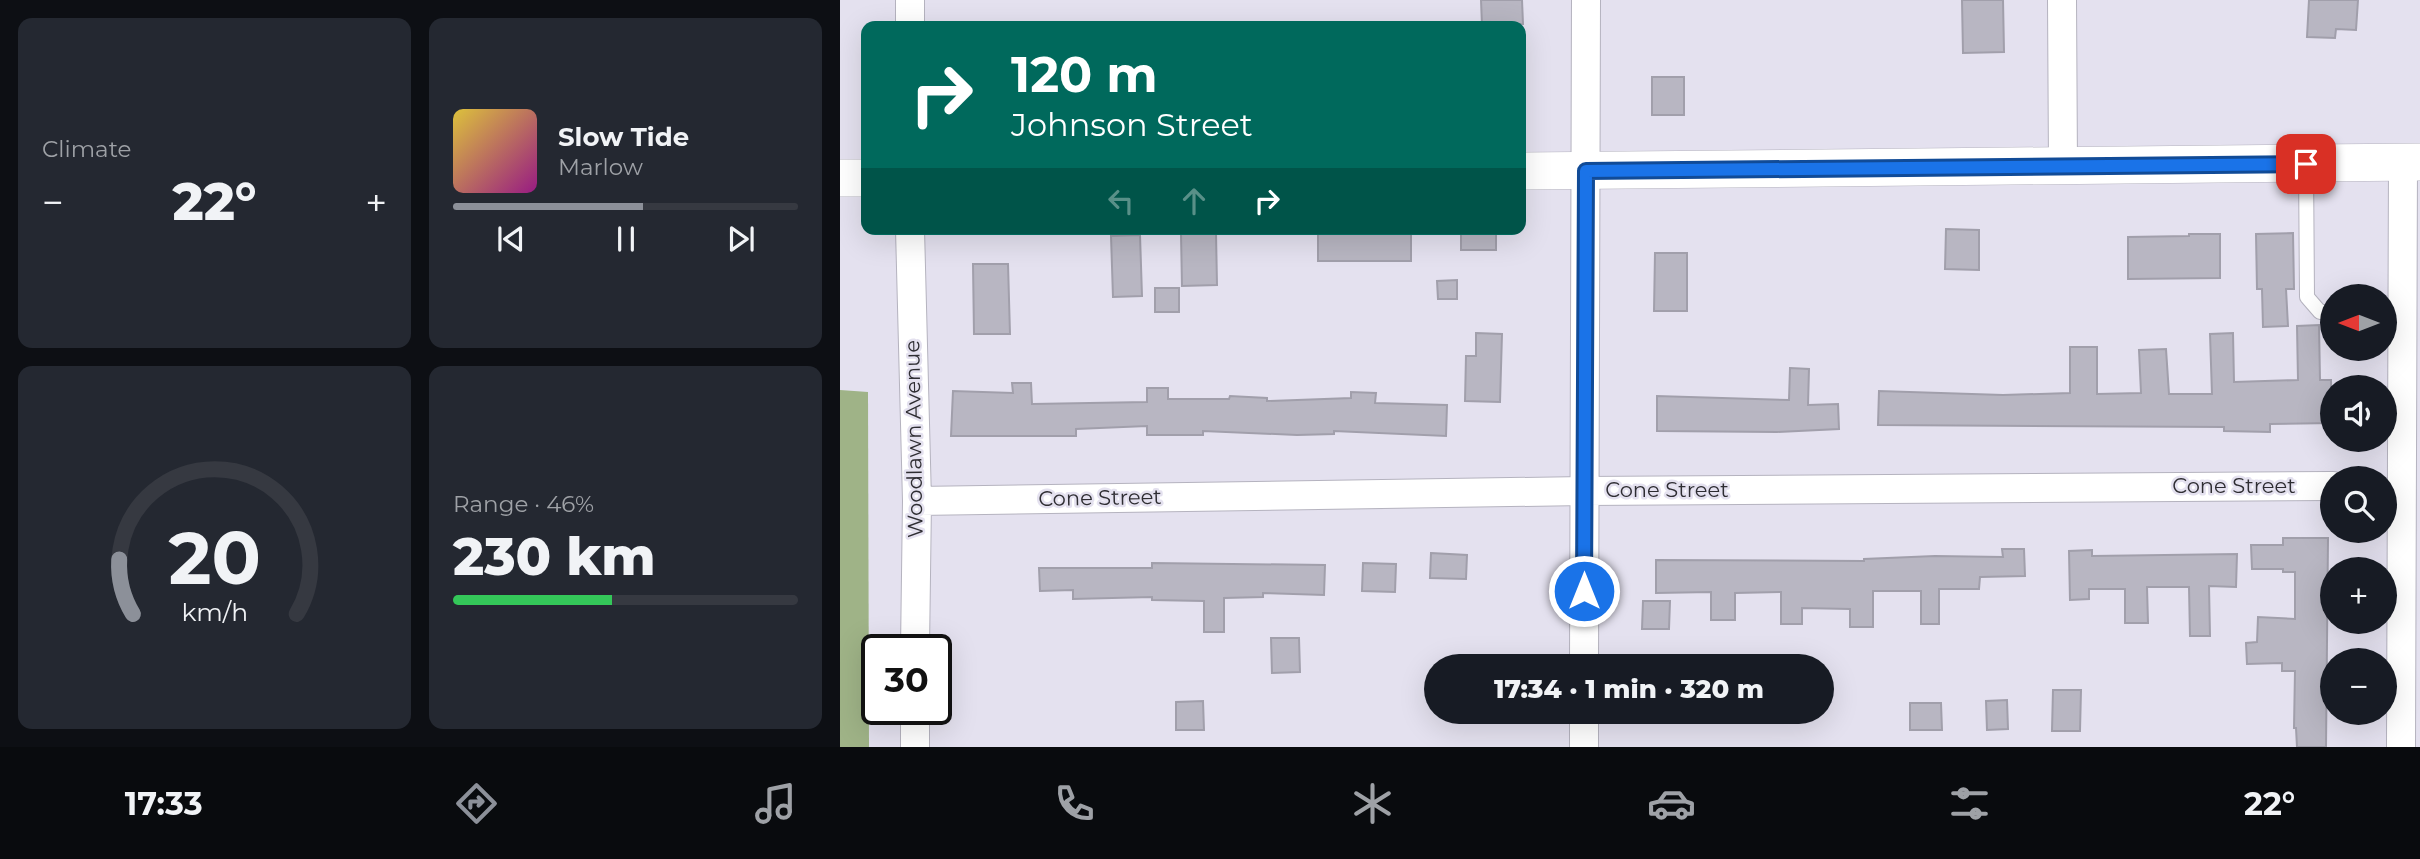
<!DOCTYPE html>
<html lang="en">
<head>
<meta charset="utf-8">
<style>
  body { margin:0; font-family:Montserrat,sans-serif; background:#242831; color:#f1f3f6; height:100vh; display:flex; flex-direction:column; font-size:26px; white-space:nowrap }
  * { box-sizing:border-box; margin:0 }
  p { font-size:23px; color:#9ea1a6 }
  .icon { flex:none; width:38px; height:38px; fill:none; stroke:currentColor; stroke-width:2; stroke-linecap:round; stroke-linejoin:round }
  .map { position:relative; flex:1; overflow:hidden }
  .side { display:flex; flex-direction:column; gap:18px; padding:18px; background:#0d0f14; width:840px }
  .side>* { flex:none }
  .hud { position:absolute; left:21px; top:21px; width:665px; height:214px; border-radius:14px; box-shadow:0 7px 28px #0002; background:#00695c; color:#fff; overflow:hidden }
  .needle { width:46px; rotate:270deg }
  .tools { position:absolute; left:1480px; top:284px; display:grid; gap:14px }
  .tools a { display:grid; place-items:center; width:77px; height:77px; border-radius:50%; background:#171b24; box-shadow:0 7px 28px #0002; font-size:35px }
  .speed { position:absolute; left:21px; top:634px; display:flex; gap:14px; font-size:35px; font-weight:700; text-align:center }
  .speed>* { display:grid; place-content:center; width:91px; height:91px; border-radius:50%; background:#171b24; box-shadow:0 7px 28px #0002; line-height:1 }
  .speed .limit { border:4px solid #111; border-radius:10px; background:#fff; color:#111 }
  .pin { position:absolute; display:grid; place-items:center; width:60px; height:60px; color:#fff; margin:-30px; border-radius:14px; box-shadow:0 4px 10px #0006 }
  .me { position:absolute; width:77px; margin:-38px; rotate:0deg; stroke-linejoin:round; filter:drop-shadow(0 0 5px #0008) }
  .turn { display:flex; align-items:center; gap:24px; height:147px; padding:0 35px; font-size:32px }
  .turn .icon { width:91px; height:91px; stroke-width:2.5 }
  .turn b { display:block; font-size:49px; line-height:60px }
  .lanes { display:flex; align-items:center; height:66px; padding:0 35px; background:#0003; justify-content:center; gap:35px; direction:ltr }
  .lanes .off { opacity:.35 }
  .big { font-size:52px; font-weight:800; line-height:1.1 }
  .side .card { flex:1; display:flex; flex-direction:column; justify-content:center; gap:10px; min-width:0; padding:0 24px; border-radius:14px; background:#242831 }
  .side .dial { align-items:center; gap:0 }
  .dial svg { height:182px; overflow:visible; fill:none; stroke:#363941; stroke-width:7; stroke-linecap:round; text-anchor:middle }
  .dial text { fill:#f1f3f6; stroke:none }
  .song { display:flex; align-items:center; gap:21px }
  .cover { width:84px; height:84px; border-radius:10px; background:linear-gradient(135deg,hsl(50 70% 55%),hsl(310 70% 35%)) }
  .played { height:7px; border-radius:4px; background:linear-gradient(90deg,#8c9099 55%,#363941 55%) }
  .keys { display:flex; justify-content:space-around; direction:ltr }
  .heat { display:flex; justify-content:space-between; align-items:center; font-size:38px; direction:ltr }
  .charge { height:10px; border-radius:5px; background:linear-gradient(90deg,#34c759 46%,#363941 0) }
  .side .tiles { flex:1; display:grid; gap:18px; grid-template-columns:repeat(2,1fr) }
  .trip { position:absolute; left:584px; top:654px; width:410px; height:70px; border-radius:35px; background:#171b24; box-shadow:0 7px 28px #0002; font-weight:800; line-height:70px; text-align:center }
  .menu { display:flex; height:112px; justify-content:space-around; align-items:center; background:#090b0e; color:#9ea1a6 }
  .menu .icon { width:49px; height:49px }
  .menu .on { color:#8c9099 }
  .menu b { font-size:32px; color:#f1f3f6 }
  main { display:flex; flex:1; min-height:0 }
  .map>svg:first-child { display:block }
</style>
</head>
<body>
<main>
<section class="side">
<div class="tiles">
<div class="card"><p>Climate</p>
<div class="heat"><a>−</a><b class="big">22°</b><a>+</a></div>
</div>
<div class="card">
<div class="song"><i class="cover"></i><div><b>Slow Tide</b><p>Marlow</p></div></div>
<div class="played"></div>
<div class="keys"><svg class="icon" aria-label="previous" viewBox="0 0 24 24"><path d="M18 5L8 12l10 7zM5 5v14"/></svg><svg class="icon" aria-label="pause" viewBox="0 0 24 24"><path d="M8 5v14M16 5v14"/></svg><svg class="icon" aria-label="next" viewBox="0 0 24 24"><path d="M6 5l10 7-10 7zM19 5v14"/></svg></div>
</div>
<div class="card dial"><svg viewBox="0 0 100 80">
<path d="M14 69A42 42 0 1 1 86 69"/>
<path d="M14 69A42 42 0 0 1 8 45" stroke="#8c9099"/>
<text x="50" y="56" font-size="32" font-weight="700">20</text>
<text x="50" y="72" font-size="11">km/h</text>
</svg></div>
<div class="card"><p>Range · 46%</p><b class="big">230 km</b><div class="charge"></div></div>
</div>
</section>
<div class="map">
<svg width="1580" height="747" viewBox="0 0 1580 747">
  <rect width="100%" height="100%" fill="#e4e1ef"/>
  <path fill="#9fb387" d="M 0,390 L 28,392 L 29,747 L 0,747 Z"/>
  <path fill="#b8b6c2" stroke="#a19fab" stroke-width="2" d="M 641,0 L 682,0 L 683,24 L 642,25 Z
    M 1122,0 L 1163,0 L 1164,52 L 1123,53 Z
    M 1469,0 L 1518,0 L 1516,30 L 1496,29 L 1495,38 L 1467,37 Z
    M 812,77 L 844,77 L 844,115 L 812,115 Z
    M 621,229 L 656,229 L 656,250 L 621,250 Z
    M 1106,229 L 1139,230 L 1139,270 L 1105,269 Z
    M 478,231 L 571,231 L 571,261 L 478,261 Z
    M 376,233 L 377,285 L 342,286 L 341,234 Z
    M 1453,233 L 1454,289 L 1446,289 L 1448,326 L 1423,327 L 1422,289 L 1417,289 L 1416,234 Z
    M 1349,234 L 1380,234 L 1380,278 L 1288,279 L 1288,237 L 1349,236 Z
    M 300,235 L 302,296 L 273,297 L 271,236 Z
    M 815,253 L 847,253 L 847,311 L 814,311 Z
    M 133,264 L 168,264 L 170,334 L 134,334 Z
    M 617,280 L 617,299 L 598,299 L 597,281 Z
    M 315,288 L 339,288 L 339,312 L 315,312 Z
    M 1479,325 L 1480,380 L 1491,380 L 1492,423 L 1430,424 L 1430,432 L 1384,431 L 1384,427 L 1038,425 L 1039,391 L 1163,395 L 1230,393 L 1230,347 L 1257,347 L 1257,394 L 1301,393 L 1299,350 L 1326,349 L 1329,394 L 1372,394 L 1370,334 L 1393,333 L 1394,382 L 1458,380 L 1457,326 Z
    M 636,333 L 662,334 L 660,402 L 625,401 L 626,356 L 636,356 Z
    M 950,368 L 969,369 L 968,405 L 998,404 L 999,429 L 937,432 L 817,431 L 817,396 L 949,400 Z
    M 172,383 L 191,383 L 192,404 L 307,402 L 307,388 L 328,388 L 328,399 L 389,399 L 390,396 L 427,398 L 427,401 L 511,398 L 511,392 L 536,393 L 535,403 L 607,405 L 606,436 L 494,431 L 494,434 L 457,435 L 363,431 L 363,435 L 307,435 L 307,426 L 236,429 L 236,436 L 111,436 L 113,391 L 173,393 Z
    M 1443,538 L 1488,538 L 1486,747 L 1457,747 L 1456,728 L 1454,728 L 1455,671 L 1442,671 L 1442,663 L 1407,664 L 1406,643 L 1417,642 L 1418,617 L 1455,619 L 1455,572 L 1443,572 L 1443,569 L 1412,569 L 1411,545 L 1443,545 Z
    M 1162,549 L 1184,549 L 1185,576 L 1140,577 L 1139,589 L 1099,589 L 1099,624 L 1081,624 L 1081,591 L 1033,591 L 1033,627 L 1010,627 L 1010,609 L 962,608 L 962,624 L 941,624 L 941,592 L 895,593 L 895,620 L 871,620 L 871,592 L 816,593 L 816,560 L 1024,561 L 1024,559 L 1095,556 L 1163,557 Z
    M 1252,550 L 1252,556 L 1397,554 L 1396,587 L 1369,586 L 1370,636 L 1350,636 L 1349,587 L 1307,587 L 1308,623 L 1285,623 L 1285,589 L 1249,589 L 1249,599 L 1230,600 L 1229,551 Z
    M 591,553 L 627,555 L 626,579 L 590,578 Z
    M 312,563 L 485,565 L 484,595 L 423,593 L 423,597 L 384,598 L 384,632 L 364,632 L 364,601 L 312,600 L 312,597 L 233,599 L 233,590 L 200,591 L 199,568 L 312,568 Z
    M 523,563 L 556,564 L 555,592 L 522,591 Z
    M 803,601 L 830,601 L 829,629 L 802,629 Z
    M 431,638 L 459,638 L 460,672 L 432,673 Z
    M 1213,690 L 1241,690 L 1240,731 L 1212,731 Z
    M 1167,700 L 1168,729 L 1147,730 L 1146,701 Z
    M 363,701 L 364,730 L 336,730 L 336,702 Z
    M 1070,703 L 1101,703 L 1102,730 L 1070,730 Z"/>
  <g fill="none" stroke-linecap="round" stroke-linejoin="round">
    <g stroke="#b5b3bf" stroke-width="16">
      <path id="service" d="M 1466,164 L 1467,297 L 1480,312 L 1493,312"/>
    </g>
    <g stroke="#b5b3bf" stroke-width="30">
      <path id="minor" d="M 1222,0 L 1223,166
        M 70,26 L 70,0
        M 70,229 L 77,501 L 75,649
        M 77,501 L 744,491 L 1493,486
        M 744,667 L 746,0
        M 744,712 L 744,747
        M 75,747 L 75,709
        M 1561,747 L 1563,163"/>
    </g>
    <g stroke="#b5b3bf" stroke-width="38">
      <path id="tertiary" d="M 681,171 L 1580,162
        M 0,178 L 26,178"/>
    </g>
    <use href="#service" stroke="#fff" stroke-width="14"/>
    <use href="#minor" stroke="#fff" stroke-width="28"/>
    <use href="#tertiary" stroke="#fff" stroke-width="37"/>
  </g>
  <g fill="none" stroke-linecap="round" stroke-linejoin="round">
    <g stroke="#114b97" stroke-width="18">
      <path id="route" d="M 744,591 L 746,171 L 1466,164"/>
    </g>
    <use href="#route" stroke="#1a73e8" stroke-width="12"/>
  </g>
  <g text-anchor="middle" stroke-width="5" stroke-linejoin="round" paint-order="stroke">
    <g font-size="21" fill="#2e2d32" stroke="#e4e1ef">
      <text transform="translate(74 439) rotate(-91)" y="7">Woodlawn Avenue</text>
      <text x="1394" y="493">Cone Street</text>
      <text x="827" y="497">Cone Street</text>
      <text transform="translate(260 498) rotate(-1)" y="7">Cone Street</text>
    </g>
  </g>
</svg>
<div class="tools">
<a><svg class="needle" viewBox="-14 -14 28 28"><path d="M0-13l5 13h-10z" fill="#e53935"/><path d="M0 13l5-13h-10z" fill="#9ea1a6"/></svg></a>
<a><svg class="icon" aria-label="sound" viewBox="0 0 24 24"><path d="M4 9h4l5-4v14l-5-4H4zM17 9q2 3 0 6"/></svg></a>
<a><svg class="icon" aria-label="search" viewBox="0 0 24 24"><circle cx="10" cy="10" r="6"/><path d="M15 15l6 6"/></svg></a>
<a>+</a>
<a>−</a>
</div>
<div class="speed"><div class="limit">30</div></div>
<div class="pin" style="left:1466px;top:164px;background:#d93025"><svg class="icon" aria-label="arrive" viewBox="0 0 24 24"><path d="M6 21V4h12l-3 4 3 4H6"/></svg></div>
<svg class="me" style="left:744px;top:591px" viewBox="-20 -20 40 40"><circle r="17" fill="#1a73e8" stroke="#fff" stroke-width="3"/><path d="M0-11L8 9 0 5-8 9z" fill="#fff"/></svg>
<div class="trip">17:34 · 1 min · 320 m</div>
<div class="hud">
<div class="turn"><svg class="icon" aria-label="right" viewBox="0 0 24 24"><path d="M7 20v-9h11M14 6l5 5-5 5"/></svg><div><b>120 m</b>Johnson Street</div></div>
<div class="lanes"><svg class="icon off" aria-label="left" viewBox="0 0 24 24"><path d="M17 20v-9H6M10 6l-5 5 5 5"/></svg><svg class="icon off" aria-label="ahead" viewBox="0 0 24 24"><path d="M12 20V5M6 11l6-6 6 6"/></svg><svg class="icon" aria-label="right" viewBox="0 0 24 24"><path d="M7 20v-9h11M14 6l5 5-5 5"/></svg></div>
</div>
</div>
</main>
<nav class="menu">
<b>17:33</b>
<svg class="icon on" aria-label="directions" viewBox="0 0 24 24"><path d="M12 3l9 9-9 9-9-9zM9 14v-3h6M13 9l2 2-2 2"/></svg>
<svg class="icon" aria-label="music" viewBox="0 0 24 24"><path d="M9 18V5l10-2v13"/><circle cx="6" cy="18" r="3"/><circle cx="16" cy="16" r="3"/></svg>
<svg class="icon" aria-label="phone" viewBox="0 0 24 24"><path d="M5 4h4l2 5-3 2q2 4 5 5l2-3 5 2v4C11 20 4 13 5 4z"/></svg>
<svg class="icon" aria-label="climate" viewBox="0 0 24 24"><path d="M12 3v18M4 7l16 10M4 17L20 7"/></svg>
<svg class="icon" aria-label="car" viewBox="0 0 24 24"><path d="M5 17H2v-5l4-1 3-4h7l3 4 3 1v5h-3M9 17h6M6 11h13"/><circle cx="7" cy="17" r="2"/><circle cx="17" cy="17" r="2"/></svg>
<svg class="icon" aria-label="filters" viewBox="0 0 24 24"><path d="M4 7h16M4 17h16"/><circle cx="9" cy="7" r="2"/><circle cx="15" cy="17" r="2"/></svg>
<b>22°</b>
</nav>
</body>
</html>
